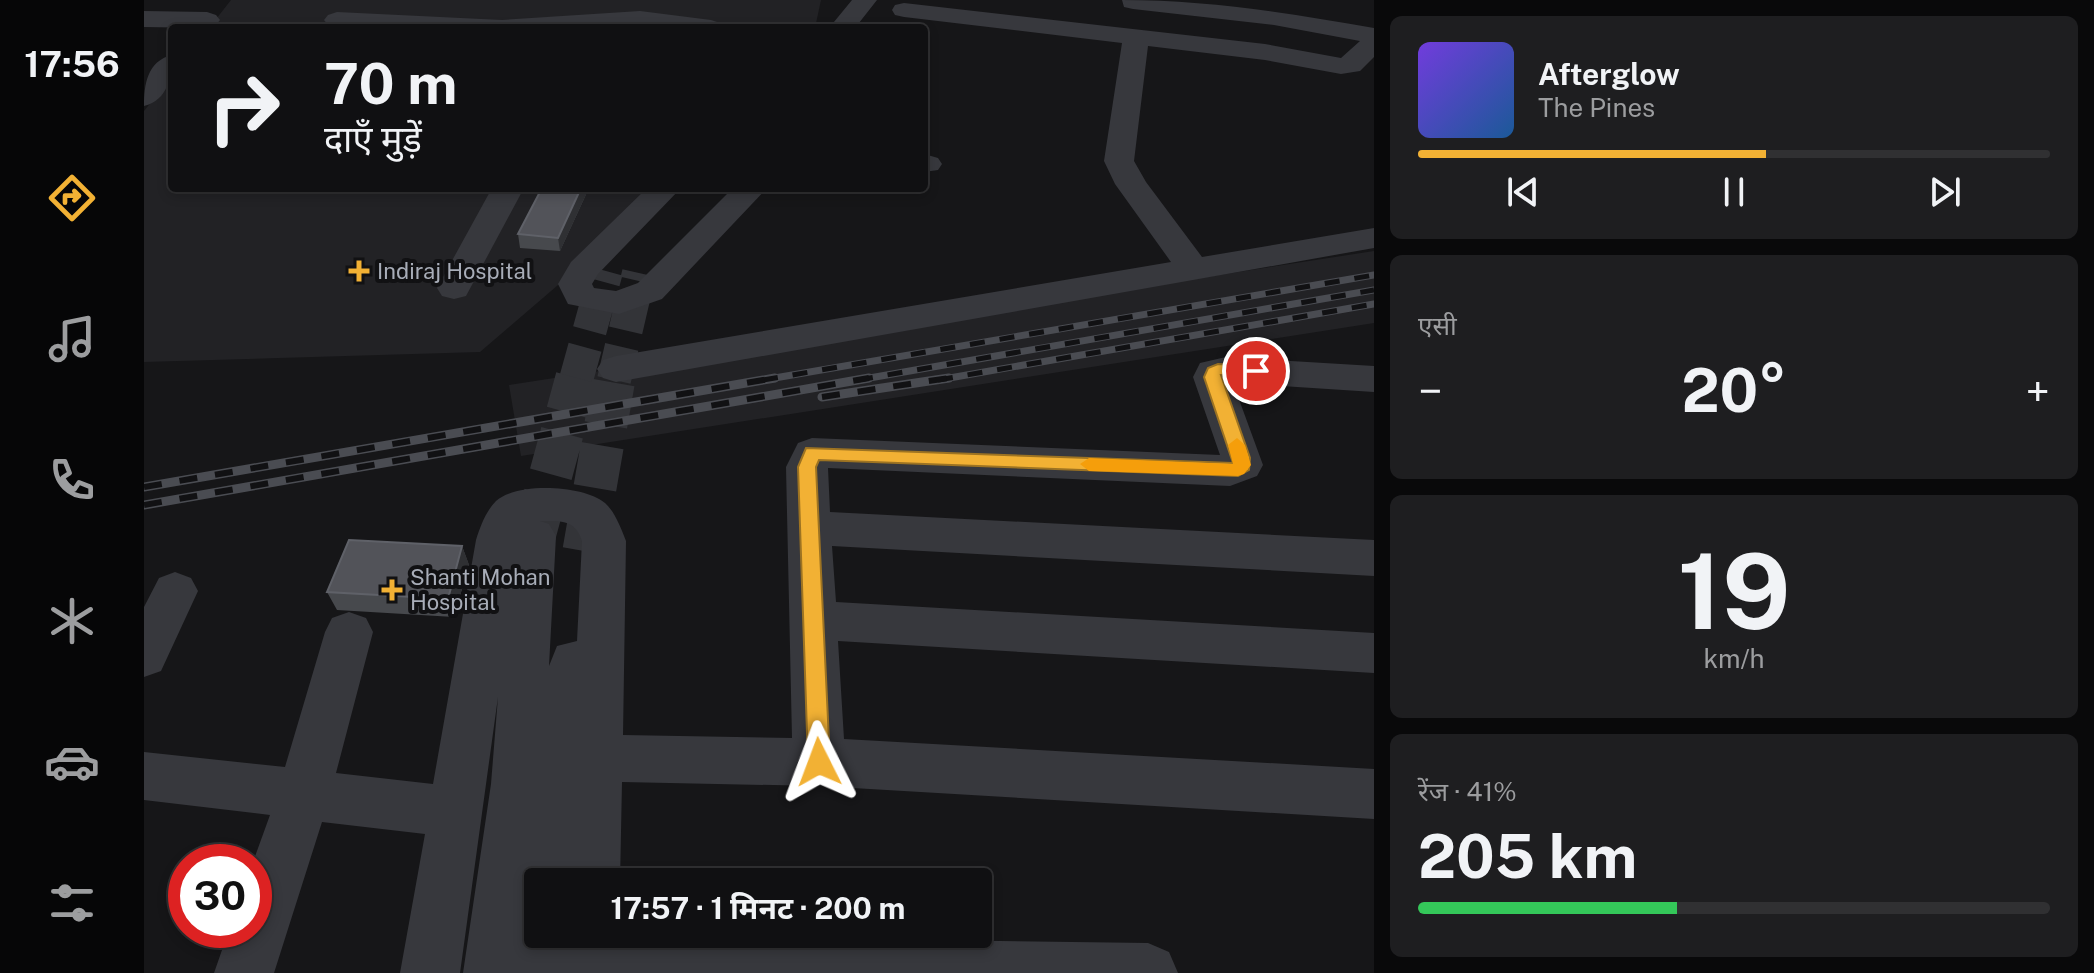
<!DOCTYPE html>
<html lang="hi">
<head>
<meta charset="utf-8">
<style>
  body { margin:0; font-family:"Public Sans","Noto Sans Devanagari",sans-serif; background:#1e1e20; color:#f1f3f6; height:100vh; display:flex; flex-direction:column; font-size:30px; white-space:nowrap }
  * { box-sizing:border-box; margin:0 }
  p { font-size:26px; color:#9c9d9f }
  .icon { flex:none; width:44px; height:44px; fill:none; stroke:currentColor; stroke-width:2; stroke-linecap:round; stroke-linejoin:round }
  .map { position:relative; flex:1; overflow:hidden }
  .panel { display:flex; flex-direction:column; gap:16px; padding:16px; background:#09090a; width:720px }
  .panel>* { flex:none }
  .guide { position:absolute; left:24px; top:24px; width:760px; height:168px; border-radius:8px; box-shadow:0 4px 12px #0003,0 0 0 2px #303032; background:#101012; color:#f1f3f6; overflow:hidden }
  .speed { position:absolute; left:24px; top:844px; display:flex; gap:16px; font-size:40px; font-weight:700; text-align:center }
  .speed>* { display:grid; place-content:center; width:104px; height:104px; border-radius:50%; background:#101012; box-shadow:0 4px 12px #0003,0 0 0 2px #303032; line-height:1 }
  .speed .limit { border:12px solid #d22; background:#fff; color:#111 }
  .pin { position:absolute; display:grid; place-items:center; width:68px; height:68px; color:#fff; margin:-34px; border:4px solid #fff; border-radius:50%; box-shadow:0 2px 8px #0007 }
  .me { position:absolute; width:88px; margin:-44px; rotate:357deg; stroke-linejoin:round; filter:drop-shadow(0 0 6px #0008) }
  .turn { display:flex; align-items:center; gap:28px; height:168px; padding:0 24px; font-size:36px }
  .turn .icon { width:104px; height:104px; stroke-width:2.5 }
  .turn b { display:block; font-size:56px; line-height:68px }
  .big { font-size:60px; font-weight:700; line-height:1.1 }
  .panel .tile { flex:1; display:flex; flex-direction:column; justify-content:center; gap:12px; min-width:0; padding:0 28px; border-radius:12px; background:#1e1e20 }
  .panel .dial { align-items:center; gap:0 }
  .dial b { font-size:104px; line-height:1 }
  .song { display:flex; align-items:center; gap:24px }
  .cover { width:96px; height:96px; border-radius:12px; background:linear-gradient(135deg,hsl(260 70% 55%),hsl(210 70% 35%)) }
  .played { height:8px; border-radius:4px; background:linear-gradient(90deg,#f2b134 55%,#303032 55%) }
  .keys { display:flex; justify-content:space-around; direction:ltr }
  .heat { display:flex; justify-content:space-between; align-items:center; font-size:44px; direction:ltr }
  .charge { height:12px; border-radius:6px; background:linear-gradient(90deg,#34c759 41%,#303032 0) }
  .trip { position:absolute; left:380px; top:868px; width:468px; height:80px; border-radius:8px; background:#101012; box-shadow:0 4px 12px #0003,0 0 0 2px #303032; font-weight:700; line-height:80px; text-align:center }
  main { display:flex; flex:1; min-height:0 }
  .menu { display:flex; flex-direction:column; width:144px; justify-content:space-around; align-items:center; background:#060607; color:#9c9d9f }
  .menu .icon { width:56px; height:56px }
  .menu .on { color:#f2b134 }
  .menu b { font-size:36px; color:#f1f3f6 }
  .map>svg:first-child { display:block }
</style>
</head>
<body>
<main>
<nav class="menu">
<b>17:56</b>
<svg class="icon on" aria-label="directions" viewBox="0 0 24 24"><path d="M12 3l9 9-9 9-9-9zM9 14v-3h6M13 9l2 2-2 2"/></svg>
<svg class="icon" aria-label="music" viewBox="0 0 24 24"><path d="M9 18V5l10-2v13"/><circle cx="6" cy="18" r="3"/><circle cx="16" cy="16" r="3"/></svg>
<svg class="icon" aria-label="phone" viewBox="0 0 24 24"><path d="M5 4h4l2 5-3 2q2 4 5 5l2-3 5 2v4C11 20 4 13 5 4z"/></svg>
<svg class="icon" aria-label="climate" viewBox="0 0 24 24"><path d="M12 3v18M4 7l16 10M4 17L20 7"/></svg>
<svg class="icon" aria-label="car" viewBox="0 0 24 24"><path d="M5 17H2v-5l4-1 3-4h7l3 4 3 1v5h-3M9 17h6M6 11h13"/><circle cx="7" cy="17" r="2"/><circle cx="17" cy="17" r="2"/></svg>
<svg class="icon" aria-label="filters" viewBox="0 0 24 24"><path d="M4 7h16M4 17h16"/><circle cx="9" cy="7" r="2"/><circle cx="15" cy="17" r="2"/></svg>
</nav>
<div class="map">
<svg width="1230" height="973" viewBox="0 0 1230 973">
  <rect width="100%" height="100%" fill="#161618"/>
  <path fill="#222225" d="M 87,0 L 677,0 L 671,28 L 65,28 Z
    M 28,76 L 28,188 L 527,188 L 336,352 L 0,362 L 0,111 Z
    M 1230,251 L 1230,323 L 377,456 L 365,385 Z"/>
  <g fill="none" stroke-linecap="round" stroke-linejoin="round">
    <path stroke="#333438" stroke-width="34" stroke-dasharray="34 17" stroke-linecap="butt" d="M 432,380 L 462,271
      M 470,380 L 495,273"/>
    <path stroke="#333438" stroke-width="43" stroke-dasharray="43 21" stroke-linecap="butt" d="M 390,536 L 433,378
      M 440,551 L 470,378"/>
    <path fill="#37383d" fill-rule="evenodd" d="M 708,0 L 733,0 L 711,28 L 685,28 Z
      M 978,0 C 1064,0 1146,13 1230,28 L 1230,57 L 1216,71 L 1197,74 L 1121,60 L 1004,46 L 990,161 L 1002,182 L 1058,257 L 1230,228 L 1230,248 L 472,382 L 459,378 L 453,369 L 459,360 L 472,356 L 1027,262 L 971,184 L 960,161 L 978,43 L 760,17 L 751,15 L 748,10 L 751,5 L 760,3 L 1121,44 L 1197,58 L 1216,41 L 1130,25 L 989,9 L 980,7 Z
      M 0,11 L 63,12 L 72,15 L 76,20 L 72,25 L 63,28 L 0,27 Z
      M 496,11 L 567,20 L 576,23 L 580,28 L 496,25 L 203,28 L 184,25 L 180,20 L 184,15 L 193,12 L 358,20 Z
      M 28,55 C 28,77 24,100 0,106 C 0,85 3,61 28,55 Z
      M 780,154 L 794,158 L 798,164 L 794,170 L 780,172 Z
      M 348,188 L 380,188 L 322,296 L 310,299 L 298,296 L 293,288 Z
      M 503,188 L 537,188 L 454,274 L 448,284 L 450,288 L 472,291 L 494,283 L 589,188 L 623,188 L 518,299 L 475,314 L 424,304 L 414,284 L 427,262 Z
      M 1082,357 L 1230,366 L 1230,392 L 1089,383 L 1119,465 L 1113,476 L 1086,486 L 684,468 L 686,512 L 1230,540 L 1230,576 L 688,546 L 692,602 L 1230,633 L 1230,673 L 694,641 L 700,739 L 1230,769 L 1230,819 L 675,786 L 478,782 L 476,882 L 394,882 L 394,899 L 388,886 L 384,927 L 389,913 L 394,912 L 394,934 L 680,934 L 781,940 L 1004,943 L 1025,952 L 1034,973 L 319,973 L 347,784 L 354,697 L 316,973 L 256,973 L 281,834 L 178,822 L 130,973 L 70,973 L 85,930 L 110,930 L 109,862 L 126,815 L 0,800 L 0,752 L 141,767 L 181,632 L 188,618 L 205,612 L 222,618 L 229,632 L 192,773 L 289,784 L 332,540 C 336,527 342,511 352,501 C 373,482 439,485 461,503 C 471,512 477,528 482,541 L 479,735 L 648,738 L 642,467 L 654,443 L 668,438 L 1076,455 L 1049,377 L 1056,363 ZM 396,521 C 417,521 431,519 438,541 L 433,641 L 413,646 L 405,666 L 412,536 L 405,524 Z
      M 31,572 L 47,578 L 54,591 L 17,671 L 0,677 L 0,607 L 15,578 Z"/>
    <g stroke="#4a4c52" stroke-width="7">
      <path id="rail-far1" d="M 619,380 L 1230,275
        M 714,380 L 1230,290
        M 794,380 L 1230,304"/>
    </g>
    <g stroke="#4a4c52" stroke-width="9">
      <path id="rail" d="M 678,397 L 805,378
        M 0,487 L 631,378
        M 0,505 L 725,378"/>
    </g>
    <use href="#rail-far1" stroke="#111113" stroke-width="5" stroke-dasharray="15" stroke-linecap="butt"/>
    <use href="#rail" stroke="#111113" stroke-width="6" stroke-dasharray="18" stroke-linecap="butt"/>
  </g>
  <path fill="#47494d" d="M 398,188 L 445,188 L 416,251 L 376,248 L 374,234 Z
    M 318,546 L 325,565 L 310,617 L 193,610 L 183,592 Z"/>
  <path fill="#2f3033" d="M 437,188 L 445,188 L 416,251 L 414,238 Z
    M 318,546 L 325,565 L 310,617 L 304,599 Z"/>
  <path fill="#525359" stroke="#5f6168" stroke-width="2" d="M 398,188 L 437,188 L 414,238 L 374,234 Z
    M 205,540 L 318,546 L 304,599 L 183,592 Z"/>
  <path fill="#f2b134" stroke="#9d7322" stroke-width="2" d="M 1074,364 L 1112,366 L 1120,371 L 1112,377 L 1077,375 L 1106,458 L 1105,470 L 1094,476 L 675,460 L 672,467 L 686,762 L 683,770 L 675,773 L 667,770 L 664,762 L 654,467 L 662,448 L 1089,463 L 1060,377 L 1064,368 Z"/>
  <path fill="#f59e0b" d="M 1093,438 L 1101,445 L 1107,465 L 1100,474 L 1094,476 L 945,471 L 936,464 L 945,458 L 1089,464 L 1084,445 Z"/>
  <g fill="#f2b134" stroke="#111113" stroke-width="3">
    <path d="M211 259h8v8h8v8h-8v8h-8v-8h-8v-8h8z"/>
    <path d="M244 578h8v8h8v8h-8v8h-8v-8h-8v-8h8z"/>
  </g>
  <g text-anchor="middle" stroke-width="8" stroke-linejoin="round" paint-order="stroke">
    <g font-size="22" fill="#a8adb8" stroke="#111113" text-anchor="start">
      <text x="233" y="279">Indiraj Hospital</text>
      <text x="266" y="585">Shanti Mohan<tspan x="266" dy="25">Hospital</tspan></text>
    </g>
  </g>
</svg>
<div class="speed"><div class="limit">30</div></div>
<div class="pin" style="left:1112px;top:371px;background:#d93025"><svg class="icon" aria-label="arrive" viewBox="0 0 24 24"><path d="M6 21V4h12l-3 4 3 4H6"/></svg></div>
<svg class="me" style="left:675px;top:762px" viewBox="-20 -20 40 40"><path d="M0-17L14 15 0 8-14 15z" fill="#f2b134" stroke="#fff" stroke-width="4"/></svg>
<div class="trip">17:57 · 1 मिनट · 200 m</div>
<div class="guide">
<div class="turn"><svg class="icon" aria-label="right" viewBox="0 0 24 24"><path d="M7 20v-9h11M14 6l5 5-5 5"/></svg><div><b>70 m</b>दाएँ मुड़ें</div></div>
</div>
</div>
<section class="panel">
<div class="tile">
<div class="song"><i class="cover"></i><div><b>Afterglow</b><p>The Pines</p></div></div>
<div class="played"></div>
<div class="keys"><svg class="icon" aria-label="previous" viewBox="0 0 24 24"><path d="M18 5L8 12l10 7zM5 5v14"/></svg><svg class="icon" aria-label="pause" viewBox="0 0 24 24"><path d="M8 5v14M16 5v14"/></svg><svg class="icon" aria-label="next" viewBox="0 0 24 24"><path d="M6 5l10 7-10 7zM19 5v14"/></svg></div>
</div>
<div class="tile"><p>एसी</p>
<div class="heat"><a>−</a><b class="big">20°</b><a>+</a></div>
</div>
<div class="tile dial"><b>19</b><p>km/h</p></div>
<div class="tile"><p>रेंज · 41%</p><b class="big">205 km</b><div class="charge"></div></div>
</section>
</main>
</body>
</html>
